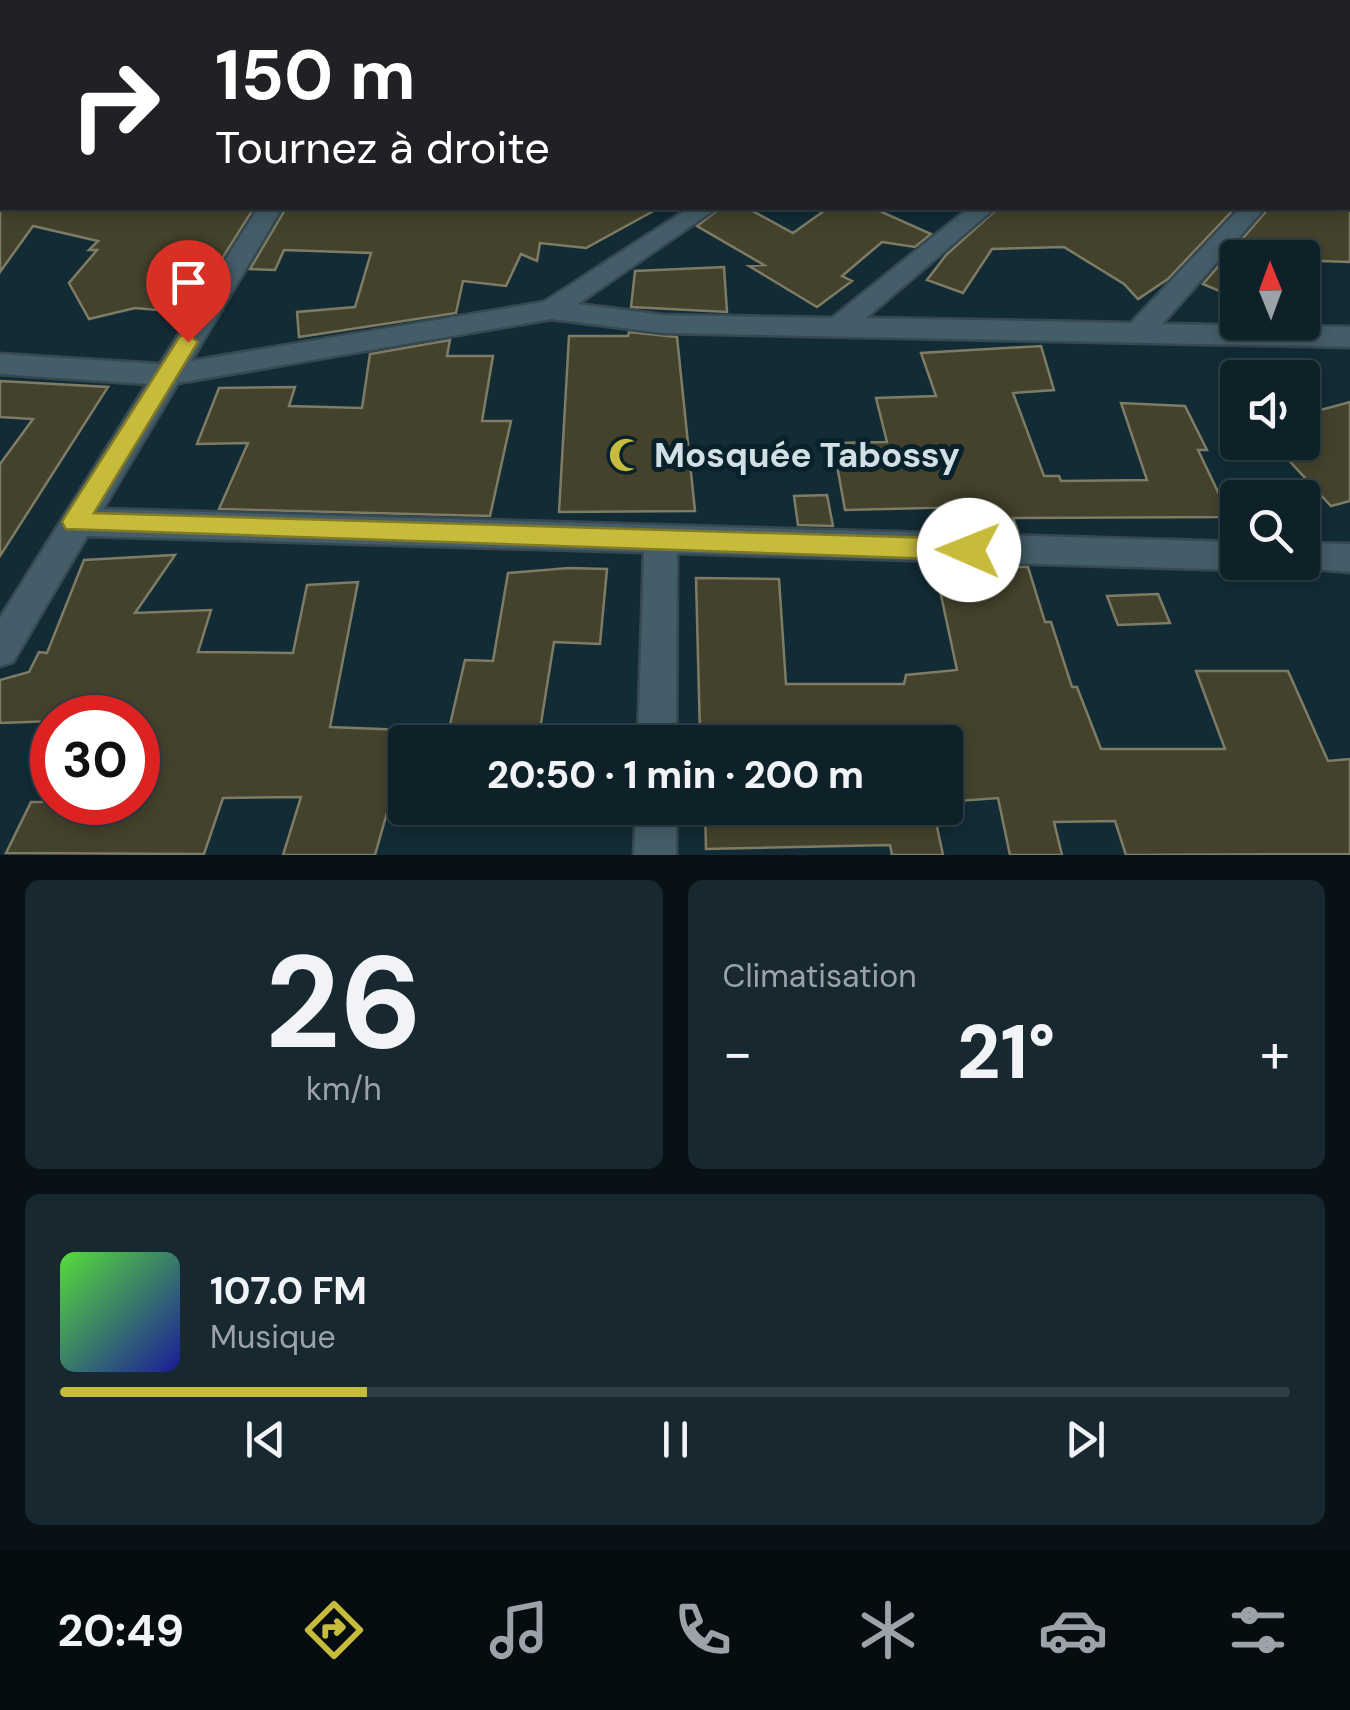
<!DOCTYPE html>
<html lang="fr">
<head>
<meta charset="utf-8">
<style>
  body { margin:0; font-family:"DM Sans",sans-serif; background:#172830; color:#f1f3f6; height:100vh; display:flex; flex-direction:column; font-size:38px; white-space:nowrap }
  * { box-sizing:border-box; margin:0 }
  p { font-size:32px; color:#9ba3a8 }
  .icon { flex:none; width:55px; height:55px; fill:none; stroke:currentColor; stroke-width:2; stroke-linecap:round; stroke-linejoin:round }
  .map { position:relative; height:855px; overflow:hidden }
  .sheet { display:flex; flex-direction:column; gap:25px; padding:25px; background:#081216; flex:1 }
  .sheet>* { flex:none }
  .guide { position:absolute; left:0px; top:0px; width:1350px; height:210px; box-shadow:0 5px 15px #0003,0 0 0 2px #2e3e45; background:#202124; color:#fff; overflow:hidden }
  .needle { width:65px; rotate:359deg }
  .buttons { position:absolute; left:1220px; top:240px; display:grid; gap:20px }
  .buttons a { display:grid; place-items:center; width:100px; height:100px; border-radius:10px; background:#0e2028; box-shadow:0 5px 15px #0003,0 0 0 2px #2e3e45; font-size:50px }
  .speed { position:absolute; left:30px; top:695px; display:flex; gap:20px; font-size:50px; font-weight:700; text-align:center }
  .speed>* { display:grid; place-content:center; width:130px; height:130px; border-radius:50%; background:#0e2028; box-shadow:0 5px 15px #0003,0 0 0 2px #2e3e45; line-height:1 }
  .speed .limit { border:15px solid #d22; background:#fff; color:#111 }
  .pin { position:absolute; display:grid; place-items:center; width:85px; height:85px; color:#fff; margin:-102px -42px; border-radius:50% 50% 50% 0; rotate:-45deg; box-shadow:0 0 10px #0007 }
  .pin .icon { rotate:45deg }
  .me { position:absolute; width:110px; margin:-55px; rotate:271deg; stroke-linejoin:round; filter:drop-shadow(0 0 8px #0008) }
  .turn { display:flex; align-items:center; gap:35px; height:210px; padding:0 50px; font-size:45px }
  .turn .icon { width:130px; height:130px; stroke-width:2.5 }
  .turn b { display:block; font-size:70px; line-height:85px }
  .big { font-size:75px; font-weight:800; line-height:1.1 }
  .sheet .card { flex:1; display:flex; flex-direction:column; justify-content:center; gap:15px; min-width:0; padding:0 35px; border-radius:15px; background:#172830 }
  .sheet .dial { align-items:center; gap:0 }
  .dial b { font-size:130px; line-height:1 }
  .song { display:flex; align-items:center; gap:30px }
  .cover { width:120px; height:120px; border-radius:15px; background:linear-gradient(135deg,hsl(110 70% 55%),hsl(240 70% 35%)) }
  .played { height:10px; border-radius:5px; background:linear-gradient(90deg,#c7bb3b 25%,#2e3e45 25%) }
  .keys { display:flex; justify-content:space-around; direction:ltr }
  .heat { display:flex; justify-content:space-between; align-items:center; font-size:55px; direction:ltr }
  .sheet .tiles { flex:1; display:grid; gap:25px; grid-template-columns:1fr 1fr }
  .card:last-child { grid-column:span 2 }
  .trip { position:absolute; left:388px; top:725px; width:575px; height:100px; border-radius:10px; background:#0e2028; box-shadow:0 5px 15px #0003,0 0 0 2px #2e3e45; font-weight:800; line-height:100px; text-align:center }
  .dock { display:flex; height:160px; justify-content:space-around; align-items:center; background:#060d10; color:#9ba3a8 }
  .dock .icon { width:70px; height:70px }
  .dock .selected { color:#c7bb3b }
  .dock b { font-size:45px; color:#f1f3f6 }
  .map>svg:first-child { display:block }
</style>
</head>
<body>
<div class="map">
<svg width="1350" height="855" viewBox="0 0 1350 855">
  <rect width="100%" height="100%" fill="#122b35"/>
  <path fill="#44422c" stroke="#7e7c64" stroke-width="2.5" d="M 0,208 L 254,208 L 216,268 L 209,268 L 180,312 L 135,308 L 89,319 L 69,283 L 97,250 L 89,250 L 98,241 L 33,226 L 0,272 Z
    M 286,208 L 659,208 L 586,248 L 540,243 L 537,261 L 521,254 L 506,286 L 463,281 L 456,313 L 299,337 L 297,312 L 355,307 L 371,253 L 284,250 L 275,270 L 250,269 Z
    M 720,208 L 747,208 L 793,233 L 828,208 L 873,208 L 931,234 L 915,247 L 882,242 L 842,276 L 852,281 L 817,307 L 749,266 L 764,265 L 697,226 Z
    M 998,208 L 1235,208 L 1168,279 L 1138,299 L 1124,284 L 1064,247 L 992,249 L 963,293 L 927,280 L 946,255 Z
    M 1269,208 L 1350,208 L 1350,262 L 1238,258 L 1238,299 L 1203,284 Z
    M 724,267 L 727,312 L 631,307 L 635,271 Z
    M 629,332 L 677,337 L 695,511 L 559,512 L 569,336 L 628,336 Z
    M 450,340 L 447,356 L 493,356 L 482,421 L 511,421 L 490,516 L 219,509 L 248,443 L 197,444 L 219,388 L 295,387 L 289,406 L 362,408 L 370,354 Z
    M 1041,346 L 1054,390 L 1013,393 L 1044,476 L 1059,476 L 1061,481 L 1147,480 L 1121,403 L 1185,406 L 1207,450 L 1198,450 L 1230,517 L 1013,518 L 1018,532 L 977,531 L 970,507 L 845,510 L 833,443 L 887,442 L 876,398 L 936,396 L 921,353 Z
    M 0,381 L 108,387 L 0,556 L 0,464 L 33,419 L 0,417 Z
    M 1350,402 L 1350,501 L 1331,506 L 1272,442 L 1302,442 L 1302,415 Z
    M 827,495 L 833,526 L 798,525 L 794,496 Z
    M 175,555 L 135,613 L 211,610 L 198,652 L 293,653 L 307,585 L 358,582 L 330,727 L 405,730 L 405,767 L 400,767 L 375,855 L 283,855 L 301,797 L 223,798 L 204,854 L 6,853 L 31,802 L 138,802 L 138,718 L 0,723 L 0,680 L 29,672 L 39,652 L 47,653 L 84,560 Z
    M 935,567 L 1028,567 L 1045,622 L 1051,622 L 1072,687 L 1077,687 L 1101,749 L 1225,749 L 1196,671 L 1288,671 L 1328,761 L 1350,759 L 1350,854 L 1126,855 L 1115,821 L 1054,822 L 1062,855 L 1010,855 L 998,798 L 945,802 L 945,742 L 787,742 L 787,735 L 700,735 L 696,578 L 779,579 L 786,684 L 904,684 L 906,675 L 957,670 Z
    M 569,568 L 607,569 L 600,644 L 554,642 L 538,742 L 446,742 L 465,660 L 493,661 L 508,573 Z
    M 1158,594 L 1170,623 L 1118,625 L 1107,596 Z
    M 705,808 L 933,808 L 943,855 L 892,855 L 890,845 L 706,849 Z"/>
  <g fill="none" stroke-linecap="round" stroke-linejoin="round">
    <g stroke="#374851" stroke-width="5">
      <path id="lane" d="M 817,0 L 827,0 L 828,2 L 819,2 Z"/>
    </g>
    <g stroke="#374851" stroke-width="5">
      <path id="street" d="M 288,0 L 307,0 L 308,2 L 290,2 Z
        M 570,0 L 588,0 L 588,2 L 570,2 Z
        M 1135,0 L 1154,0 L 1155,2 L 1137,2 Z
        M 0,160 L 2,160 L 2,174 L 0,174 Z
        M 258,208 L 282,208 L 191,361 L 544,302 L 689,208 L 717,208 L 578,304 L 663,315 L 832,318 L 969,208 L 995,208 L 866,318 L 1131,323 L 1240,208 L 1265,208 L 1162,324 L 1350,327 L 1350,347 L 663,333 L 551,319 L 178,383 L 103,509 L 1238,542 L 1238,562 L 1252,562 L 1238,570 L 677,553 L 676,742 L 638,742 L 644,552 L 87,536 L 13,662 L 0,666 L 0,618 L 147,384 L 0,374 L 0,354 L 160,364 Z
        M 1302,543 L 1350,544 L 1350,572 L 1290,567 L 1288,562 L 1302,562 Z
        M 636,808 L 676,808 L 676,855 L 634,855 Z"/>
    </g>
    <use href="#lane" fill="#445d68" fill-rule="evenodd"/>
    <use href="#street" fill="#445d68" fill-rule="evenodd"/>
  </g>
  <path fill="#c7bb3b" stroke="#817a26" stroke-width="2.5" d="M 188,334 L 198,342 L 94,513 L 969,539 L 981,550 L 969,560 L 66,529 L 62,522 L 66,515 L 180,336 Z"/>
  <defs>
    <g id="mosque-bare" transform="scale(2.7)"><path d="M3.5-4.9A6 6 0 1 0 3.5 4.9A5 5 0 1 1 3.5-4.9Z" fill="#c7bb3b" stroke="#08212a" stroke-width="2.5" paint-order="stroke"/></g>
  </defs>
  <g fill-rule="evenodd">
    <use href="#mosque-bare" x="626" y="455"/>
  </g>
  <g text-anchor="middle" stroke-width="10" stroke-linejoin="round" paint-order="stroke">
    <g font-size="35" font-weight="bold" fill="#d2e0e6" stroke="#08212a" text-anchor="start">
      <text x="654" y="467">Mosquée Tabossy</text>
    </g>
  </g>
</svg>
<div class="buttons">
<a><svg class="needle" viewBox="-14 -14 28 28"><path d="M0-13l5 13h-10z" fill="#e53935"/><path d="M0 13l5-13h-10z" fill="#9ba3a8"/></svg></a>
<a><svg class="icon" aria-label="sound" viewBox="0 0 24 24"><path d="M4 9h4l5-4v14l-5-4H4zM17 9q2 3 0 6"/></svg></a>
<a><svg class="icon" aria-label="search" viewBox="0 0 24 24"><circle cx="10" cy="10" r="6"/><path d="M15 15l6 6"/></svg></a>
</div>
<div class="speed"><div class="limit">30</div></div>
<div class="pin" style="left:188px;top:342px;background:#d93025"><svg class="icon" aria-label="arrive" viewBox="0 0 24 24"><path d="M6 21V4h12l-3 4 3 4H6"/></svg></div>
<svg class="me" style="left:969px;top:550px" viewBox="-20 -20 40 40"><circle r="19" fill="#fff"/><path d="M0-13L10 11 0 6-10 11z" fill="#c7bb3b"/></svg>
<div class="trip">20:50 · 1 min · 200 m</div>
<div class="guide">
<div class="turn"><svg class="icon" aria-label="right" viewBox="0 0 24 24"><path d="M7 20v-9h11M14 6l5 5-5 5"/></svg><div><b>150 m</b>Tournez à droite</div></div>
</div>
</div>
<section class="sheet">
<div class="tiles">
<div class="card dial"><b>26</b><p>km/h</p></div>
<div class="card"><p>Climatisation</p>
<div class="heat"><a>−</a><b class="big">21°</b><a>+</a></div>
</div>
<div class="card">
<div class="song"><i class="cover"></i><div><b>107.0 FM</b><p>Musique</p></div></div>
<div class="played"></div>
<div class="keys"><svg class="icon" aria-label="previous" viewBox="0 0 24 24"><path d="M18 5L8 12l10 7zM5 5v14"/></svg><svg class="icon" aria-label="pause" viewBox="0 0 24 24"><path d="M8 5v14M16 5v14"/></svg><svg class="icon" aria-label="next" viewBox="0 0 24 24"><path d="M6 5l10 7-10 7zM19 5v14"/></svg></div>
</div>
</div>
</section>
<nav class="dock">
<b>20:49</b>
<svg class="icon selected" aria-label="directions" viewBox="0 0 24 24"><path d="M12 3l9 9-9 9-9-9zM9 14v-3h6M13 9l2 2-2 2"/></svg>
<svg class="icon" aria-label="music" viewBox="0 0 24 24"><path d="M9 18V5l10-2v13"/><circle cx="6" cy="18" r="3"/><circle cx="16" cy="16" r="3"/></svg>
<svg class="icon" aria-label="phone" viewBox="0 0 24 24"><path d="M5 4h4l2 5-3 2q2 4 5 5l2-3 5 2v4C11 20 4 13 5 4z"/></svg>
<svg class="icon" aria-label="climate" viewBox="0 0 24 24"><path d="M12 3v18M4 7l16 10M4 17L20 7"/></svg>
<svg class="icon" aria-label="car" viewBox="0 0 24 24"><path d="M5 17H2v-5l4-1 3-4h7l3 4 3 1v5h-3M9 17h6M6 11h13"/><circle cx="7" cy="17" r="2"/><circle cx="17" cy="17" r="2"/></svg>
<svg class="icon" aria-label="filters" viewBox="0 0 24 24"><path d="M4 7h16M4 17h16"/><circle cx="9" cy="7" r="2"/><circle cx="15" cy="17" r="2"/></svg>
</nav>
</body>
</html>
